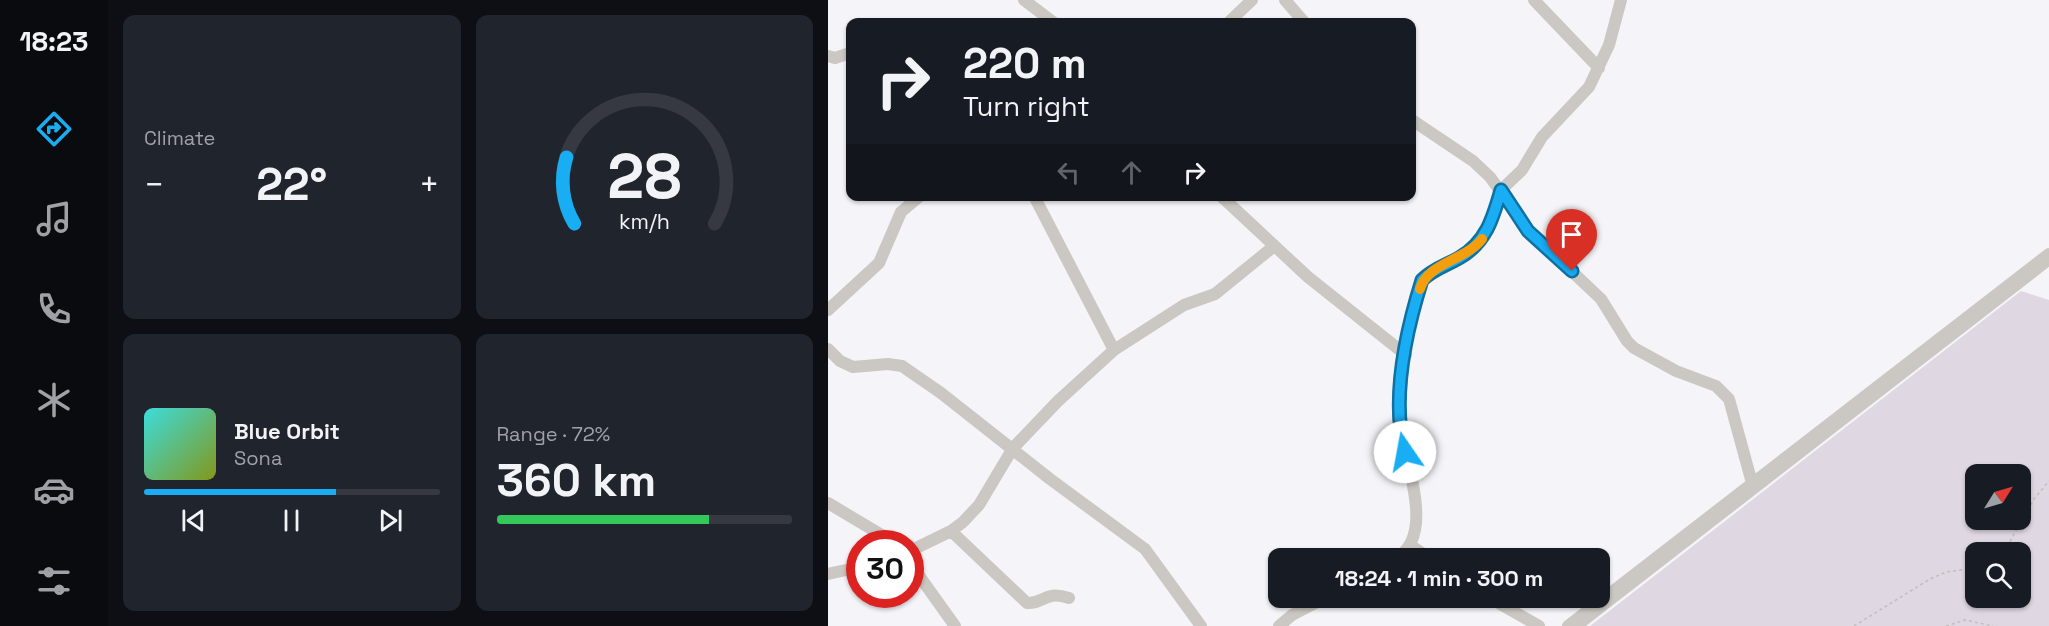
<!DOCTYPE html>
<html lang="en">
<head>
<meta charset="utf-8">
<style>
  body { margin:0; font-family:"Space Grotesk",sans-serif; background:#20242c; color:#f1f3f6; height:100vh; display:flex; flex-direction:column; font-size:22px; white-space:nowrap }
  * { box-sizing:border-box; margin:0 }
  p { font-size:20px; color:#9ea1a6 }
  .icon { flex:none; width:33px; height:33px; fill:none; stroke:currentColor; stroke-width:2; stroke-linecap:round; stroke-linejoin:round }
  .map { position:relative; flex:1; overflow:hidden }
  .panel { display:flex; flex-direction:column; gap:15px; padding:15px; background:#0d0f14; width:720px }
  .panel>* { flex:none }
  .banner { position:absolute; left:18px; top:18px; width:570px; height:183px; border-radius:12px; box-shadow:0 2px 4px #0004; background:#171b24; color:#f1f3f6; overflow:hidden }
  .needle { width:39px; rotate:53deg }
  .buttons { position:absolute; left:1137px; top:464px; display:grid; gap:12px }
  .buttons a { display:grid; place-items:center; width:66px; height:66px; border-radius:12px; background:#171b24; box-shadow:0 2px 4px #0004; font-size:30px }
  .speed { position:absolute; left:18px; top:530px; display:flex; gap:12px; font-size:30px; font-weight:700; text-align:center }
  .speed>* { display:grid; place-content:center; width:78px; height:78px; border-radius:50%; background:#171b24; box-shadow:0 2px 4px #0004; line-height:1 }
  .speed .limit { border:9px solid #d22; background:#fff; color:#111 }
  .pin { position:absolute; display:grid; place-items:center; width:51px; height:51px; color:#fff; margin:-62px -26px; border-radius:50% 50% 50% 0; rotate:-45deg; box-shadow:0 0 6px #0007 }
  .pin .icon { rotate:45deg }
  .me { position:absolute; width:66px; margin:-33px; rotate:348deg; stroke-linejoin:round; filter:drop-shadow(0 0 4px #0008) }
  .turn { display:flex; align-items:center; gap:21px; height:126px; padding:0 18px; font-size:27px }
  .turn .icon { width:78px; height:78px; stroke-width:2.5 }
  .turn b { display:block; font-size:42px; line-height:51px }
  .lanes { display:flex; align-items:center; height:57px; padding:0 18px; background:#0003; justify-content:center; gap:30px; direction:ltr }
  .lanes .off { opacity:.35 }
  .big { font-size:45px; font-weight:800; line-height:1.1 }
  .panel .widget { flex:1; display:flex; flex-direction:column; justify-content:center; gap:9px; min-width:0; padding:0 21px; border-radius:12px; background:#20242c }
  .panel .dial { align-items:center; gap:0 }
  .dial svg { height:156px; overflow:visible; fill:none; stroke:#363941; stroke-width:7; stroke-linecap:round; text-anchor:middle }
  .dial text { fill:#f1f3f6; stroke:none }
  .song { display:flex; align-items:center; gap:18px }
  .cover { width:72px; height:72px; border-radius:9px; background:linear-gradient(135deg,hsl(180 70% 55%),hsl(70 70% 35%)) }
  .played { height:6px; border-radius:3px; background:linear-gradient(90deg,#19adf4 65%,#363941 65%) }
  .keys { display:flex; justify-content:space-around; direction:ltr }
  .heat { display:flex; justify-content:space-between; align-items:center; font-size:33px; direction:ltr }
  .charge { height:9px; border-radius:4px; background:linear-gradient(90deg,#34c759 72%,#363941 0) }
  .panel .tiles { flex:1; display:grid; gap:15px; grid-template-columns:repeat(2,1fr) }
  .trip { position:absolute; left:440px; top:548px; width:342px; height:60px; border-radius:12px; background:#171b24; box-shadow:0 2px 4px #0004; font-weight:800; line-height:60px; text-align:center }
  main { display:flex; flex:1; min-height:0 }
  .dock { display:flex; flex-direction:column; width:108px; justify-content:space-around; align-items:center; background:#090b0e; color:#9ea1a6 }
  .dock .icon { width:42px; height:42px }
  .dock .selected { color:#19adf4 }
  .dock b { font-size:27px; color:#f1f3f6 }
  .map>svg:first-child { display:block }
</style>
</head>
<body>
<main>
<nav class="dock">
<b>18:23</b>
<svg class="icon selected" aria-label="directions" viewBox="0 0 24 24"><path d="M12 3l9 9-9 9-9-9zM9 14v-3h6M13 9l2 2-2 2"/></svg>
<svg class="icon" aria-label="music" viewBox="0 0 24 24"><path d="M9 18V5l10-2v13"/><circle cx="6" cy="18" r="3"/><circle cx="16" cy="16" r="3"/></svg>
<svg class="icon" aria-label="phone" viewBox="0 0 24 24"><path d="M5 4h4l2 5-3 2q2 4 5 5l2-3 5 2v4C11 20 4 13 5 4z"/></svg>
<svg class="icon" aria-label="climate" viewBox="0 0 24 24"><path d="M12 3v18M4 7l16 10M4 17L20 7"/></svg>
<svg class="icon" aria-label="car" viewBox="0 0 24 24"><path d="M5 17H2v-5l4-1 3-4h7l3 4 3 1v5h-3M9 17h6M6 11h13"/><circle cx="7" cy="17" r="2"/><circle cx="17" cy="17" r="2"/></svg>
<svg class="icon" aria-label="filters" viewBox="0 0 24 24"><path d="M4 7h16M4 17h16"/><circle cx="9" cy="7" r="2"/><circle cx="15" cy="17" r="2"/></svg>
</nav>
<section class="panel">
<div class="tiles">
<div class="widget"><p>Climate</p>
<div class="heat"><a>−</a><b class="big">22°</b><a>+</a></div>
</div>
<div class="widget dial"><svg viewBox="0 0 100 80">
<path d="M14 69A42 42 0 1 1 86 69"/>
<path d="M14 69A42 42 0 0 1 10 35" stroke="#19adf4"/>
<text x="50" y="56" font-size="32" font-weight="700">28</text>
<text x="50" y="72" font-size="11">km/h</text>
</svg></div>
<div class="widget">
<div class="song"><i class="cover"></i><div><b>Blue Orbit</b><p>Sona</p></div></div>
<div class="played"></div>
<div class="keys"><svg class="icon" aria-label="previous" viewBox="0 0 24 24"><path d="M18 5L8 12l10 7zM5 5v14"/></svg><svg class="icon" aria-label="pause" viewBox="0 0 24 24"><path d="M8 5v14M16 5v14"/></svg><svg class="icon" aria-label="next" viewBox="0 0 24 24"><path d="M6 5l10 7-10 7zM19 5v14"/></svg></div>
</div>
<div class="widget"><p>Range · 72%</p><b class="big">360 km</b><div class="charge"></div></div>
</div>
</section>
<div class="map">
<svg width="1221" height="626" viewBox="0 0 1221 626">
  <rect width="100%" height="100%" fill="#f5f4f8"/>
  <path fill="#dfd8e2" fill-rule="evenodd" d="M 1193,291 L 1221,300 L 1221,626 L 762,626 ZM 1148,474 L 1192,474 L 1192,519 L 1148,519 ZM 1148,552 L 1192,552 L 1192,597 L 1148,597 Z"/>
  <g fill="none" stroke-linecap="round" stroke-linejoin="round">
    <path stroke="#c1beba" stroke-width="1.5" stroke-dasharray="3 3" stroke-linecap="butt" d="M 1176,552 L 1206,499 L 1221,481
      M 1026,626 L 1102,579 L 1118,572 L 1148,568
      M 1118,626 L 1137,620 L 1165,626"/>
    <path stroke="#cbc7c2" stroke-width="6" d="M 753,626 L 1221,263"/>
    <path stroke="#cbc7c2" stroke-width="12" d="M 196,0 L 225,22
      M 457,0 L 476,22
      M 706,0 L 771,68
      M 401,22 L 424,0
      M 0,56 L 7,58 L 22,53
      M 584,120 L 645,161 L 662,177 L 701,231 L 773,299 L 799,341 L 806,348 L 848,371 L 888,386 L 901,399 L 924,483
      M 206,196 L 286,350
      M 393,196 L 480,277 L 578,355
      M 0,310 L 51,263 L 73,212 L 92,196
      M 0,349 L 12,361 L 25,367 L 60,364 L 74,366 L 113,393 L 222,479 L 317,549 L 373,626
      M 0,503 L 67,543
      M 123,531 L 199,603 C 217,604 216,590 241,598
      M 582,545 L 601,558
      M 82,551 L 123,531 L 135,522 L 151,505 L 185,448 L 230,401 L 286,350 L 356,305 L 387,294 L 445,247
      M 82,557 L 92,577 L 127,626
      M 568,558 C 612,534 571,449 570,411 C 569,379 584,311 594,280 L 641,251 L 652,242 L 663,223 L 673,190 L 694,170 L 714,137 L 761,87 L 781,45 L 793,0
      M 0,574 L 32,567
      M 660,597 L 711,626
      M 451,626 L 464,615 L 499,597
      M 740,626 L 1221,254"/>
  </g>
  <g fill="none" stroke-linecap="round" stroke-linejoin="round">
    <g stroke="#10709f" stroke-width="15">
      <path id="route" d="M 577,452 C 563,400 578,331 594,280 C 605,269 619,265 631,258 C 658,243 665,218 673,190 L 700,231 L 744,271"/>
    </g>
    <use href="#route" stroke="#19adf4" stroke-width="10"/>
    <path stroke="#f59e0b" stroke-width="10" d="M 592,289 C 599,263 638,260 654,239"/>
  </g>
</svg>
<div class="buttons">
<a><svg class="needle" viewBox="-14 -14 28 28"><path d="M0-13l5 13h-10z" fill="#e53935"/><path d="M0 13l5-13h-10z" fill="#9ea1a6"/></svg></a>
<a><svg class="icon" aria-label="search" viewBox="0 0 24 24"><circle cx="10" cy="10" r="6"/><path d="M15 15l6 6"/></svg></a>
</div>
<div class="speed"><div class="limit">30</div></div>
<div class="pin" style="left:744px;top:271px;background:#d93025"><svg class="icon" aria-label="arrive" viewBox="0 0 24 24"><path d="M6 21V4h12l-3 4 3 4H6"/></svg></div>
<svg class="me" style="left:577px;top:452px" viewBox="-20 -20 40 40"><circle r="19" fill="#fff"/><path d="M0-13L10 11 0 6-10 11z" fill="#19adf4"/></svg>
<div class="trip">18:24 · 1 min · 300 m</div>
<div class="banner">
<div class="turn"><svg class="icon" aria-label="right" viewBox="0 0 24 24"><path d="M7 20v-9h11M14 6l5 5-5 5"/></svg><div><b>220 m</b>Turn right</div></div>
<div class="lanes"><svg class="icon off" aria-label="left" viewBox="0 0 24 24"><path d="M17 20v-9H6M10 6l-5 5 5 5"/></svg><svg class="icon off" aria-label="ahead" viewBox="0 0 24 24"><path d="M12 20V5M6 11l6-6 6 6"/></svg><svg class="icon" aria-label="right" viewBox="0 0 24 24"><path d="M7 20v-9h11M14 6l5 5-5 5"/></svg></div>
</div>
</div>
</main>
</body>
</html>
